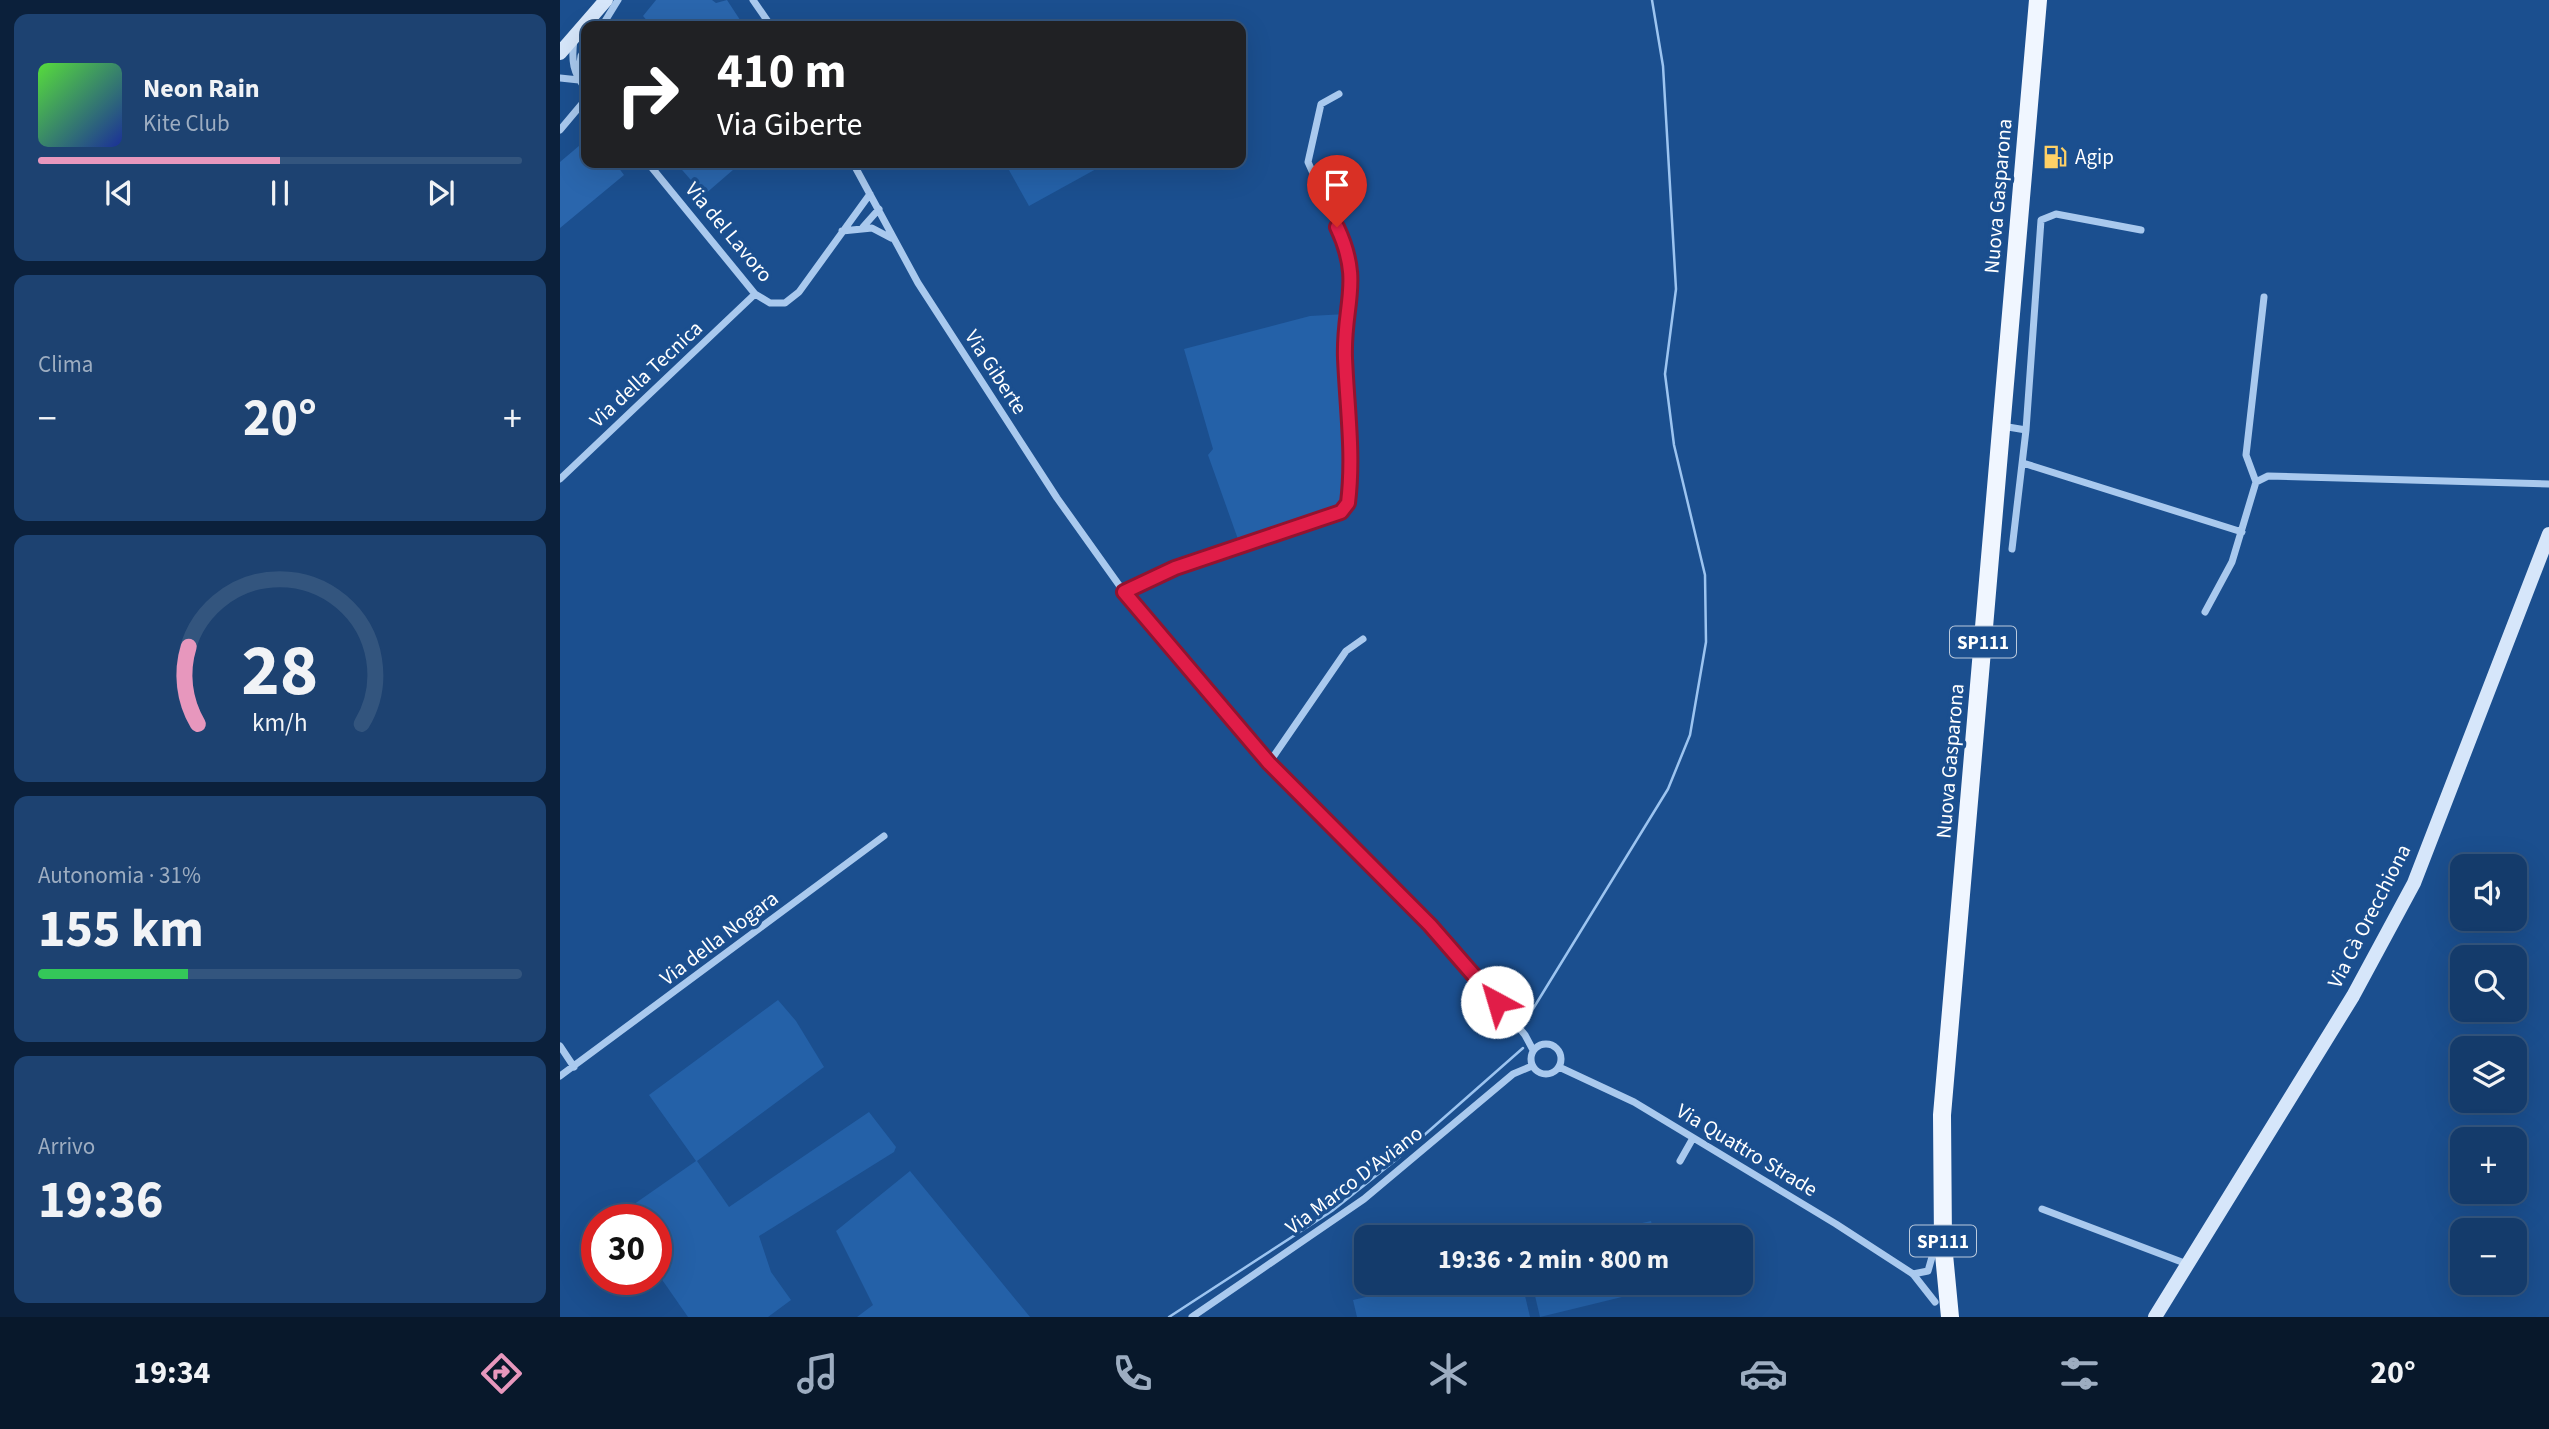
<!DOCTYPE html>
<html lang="it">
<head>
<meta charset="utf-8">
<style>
  body { margin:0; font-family:"Source Sans 3",sans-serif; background:#1d4271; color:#f1f3f6; height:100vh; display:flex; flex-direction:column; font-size:26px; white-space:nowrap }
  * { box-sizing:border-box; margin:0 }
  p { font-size:23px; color:#9dadc1 }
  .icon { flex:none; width:38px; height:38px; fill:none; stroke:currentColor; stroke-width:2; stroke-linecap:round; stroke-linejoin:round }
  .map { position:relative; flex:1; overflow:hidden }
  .side { display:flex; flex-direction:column; gap:14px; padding:14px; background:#0b203b; width:560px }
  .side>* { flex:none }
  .hud { position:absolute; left:21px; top:21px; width:665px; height:147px; border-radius:14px; box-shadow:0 7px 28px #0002,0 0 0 2px #33557e; background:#202124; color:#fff; overflow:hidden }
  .controls { position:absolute; left:1890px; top:854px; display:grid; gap:14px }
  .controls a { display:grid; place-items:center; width:77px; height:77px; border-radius:14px; background:#143b6b; box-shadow:0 7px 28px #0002,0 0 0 2px #33557e; font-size:35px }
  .speed { position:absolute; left:21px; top:1204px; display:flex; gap:14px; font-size:35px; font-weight:700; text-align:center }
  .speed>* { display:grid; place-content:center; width:91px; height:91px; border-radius:50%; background:#143b6b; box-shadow:0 7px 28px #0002,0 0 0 2px #33557e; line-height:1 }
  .speed .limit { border:10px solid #d22; background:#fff; color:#111 }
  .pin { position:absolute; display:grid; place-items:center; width:60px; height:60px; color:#fff; margin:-72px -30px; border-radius:50% 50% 50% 0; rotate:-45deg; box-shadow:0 0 7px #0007 }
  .pin .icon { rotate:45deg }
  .me { position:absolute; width:77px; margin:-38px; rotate:321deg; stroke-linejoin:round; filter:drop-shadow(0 0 5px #0008) }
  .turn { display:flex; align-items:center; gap:24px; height:147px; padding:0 21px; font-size:32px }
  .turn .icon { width:91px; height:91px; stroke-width:2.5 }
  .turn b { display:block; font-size:49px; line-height:60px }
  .big { font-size:52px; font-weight:700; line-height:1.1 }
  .side .tile { flex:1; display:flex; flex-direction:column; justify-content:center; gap:10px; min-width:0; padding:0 24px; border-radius:14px; background:#1d4271 }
  .side .dial { align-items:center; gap:0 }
  .dial svg { height:182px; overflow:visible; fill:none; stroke:#33557e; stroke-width:7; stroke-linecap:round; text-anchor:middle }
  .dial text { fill:#f1f3f6; stroke:none }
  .song { display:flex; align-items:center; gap:21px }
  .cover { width:84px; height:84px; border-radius:10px; background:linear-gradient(135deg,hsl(110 70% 55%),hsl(230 70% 35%)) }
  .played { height:7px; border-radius:4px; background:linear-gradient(90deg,#e797bd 50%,#33557e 50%) }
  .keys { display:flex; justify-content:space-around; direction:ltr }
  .heat { display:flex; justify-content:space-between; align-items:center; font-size:38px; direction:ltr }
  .charge { height:10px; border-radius:5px; background:linear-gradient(90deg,#34c759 31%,#33557e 0) }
  .trip { position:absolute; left:794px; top:1225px; width:399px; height:70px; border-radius:14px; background:#143b6b; box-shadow:0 7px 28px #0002,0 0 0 2px #33557e; font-weight:700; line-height:70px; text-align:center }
  .tab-bar { display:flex; height:112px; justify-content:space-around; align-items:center; background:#08182b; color:#9dadc1 }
  .tab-bar .icon { width:49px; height:49px }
  .tab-bar .active { color:#e797bd }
  .tab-bar b { font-size:32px; color:#f1f3f6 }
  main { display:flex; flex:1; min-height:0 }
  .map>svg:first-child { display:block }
</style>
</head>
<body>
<main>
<section class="side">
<div class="tile">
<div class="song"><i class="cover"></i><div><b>Neon Rain</b><p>Kite Club</p></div></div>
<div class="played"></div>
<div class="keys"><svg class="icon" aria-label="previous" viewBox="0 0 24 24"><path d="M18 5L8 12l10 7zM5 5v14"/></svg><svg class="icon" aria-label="pause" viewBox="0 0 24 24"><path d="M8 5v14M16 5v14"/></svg><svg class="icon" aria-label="next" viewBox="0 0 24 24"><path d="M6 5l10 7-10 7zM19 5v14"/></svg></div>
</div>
<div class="tile"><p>Clima</p>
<div class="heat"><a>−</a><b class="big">20°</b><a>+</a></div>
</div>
<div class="tile dial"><svg viewBox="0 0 100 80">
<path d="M14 69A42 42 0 1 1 86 69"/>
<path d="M14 69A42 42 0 0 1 10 35" stroke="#e797bd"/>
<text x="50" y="56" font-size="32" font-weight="700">28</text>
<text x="50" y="72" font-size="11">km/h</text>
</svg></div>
<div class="tile"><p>Autonomia · 31%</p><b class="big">155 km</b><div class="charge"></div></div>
<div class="tile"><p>Arrivo</p><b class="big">19:36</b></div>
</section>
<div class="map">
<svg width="1989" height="1317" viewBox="0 0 1989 1317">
  <rect width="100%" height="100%" fill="#1b4f8f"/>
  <path fill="#2461a8" d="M 445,163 L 547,163 L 469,206 Z
    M 786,314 L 789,498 L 764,511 L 679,542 L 648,455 L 653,449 L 624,349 L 750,316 Z
    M 218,1000 L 236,1021 L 264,1067 L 137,1161 L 169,1207 L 309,1112 L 336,1147 L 334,1152 L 199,1236 L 211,1272 L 231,1300 L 208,1317 L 128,1317 L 96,1271 L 96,1220 L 60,1220 L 57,1216 L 136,1161 L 89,1095 Z
    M 350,1171 L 470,1317 L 297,1317 L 313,1305 L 276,1231 Z
    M 1091,1221 L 1095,1237 L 1021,1237 Z
    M 866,1283 L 962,1283 L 970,1317 L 797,1317 L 793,1300 Z
    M 972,1283 L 1106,1283 L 1107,1286 L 980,1317 Z"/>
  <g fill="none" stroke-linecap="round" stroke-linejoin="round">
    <path stroke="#9cc4f0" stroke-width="2.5" d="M 968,1017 L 1108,789 L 1130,735 L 1146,642 L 1145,575 L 1114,445 L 1105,374 L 1116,289 L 1103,66 L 1092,0
      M 609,1317 L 772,1211 L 837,1159 L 963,1048"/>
  </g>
  <path fill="#2a66ad" d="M 96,0 L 152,0 L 156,3 L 167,0 L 184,26 L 92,26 L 83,16 Z
    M 26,140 L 26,163 L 55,163 L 64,175 L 0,228 L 0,162 Z
    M 116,163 L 181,163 L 144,195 Z"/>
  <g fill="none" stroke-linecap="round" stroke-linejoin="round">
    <path stroke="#a9c9ee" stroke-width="7" d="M 193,0 L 211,26
      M 42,26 L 58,0
      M 14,40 C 11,61 13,73 26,89
      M 18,76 L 21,56 L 26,47
      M 0,78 L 19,80
      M 0,130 L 26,99
      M 88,163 L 195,294 L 210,303 L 225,303 L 239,292 L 310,194
      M 293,163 L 358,283 L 497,498 L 564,592 L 709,763 L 908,965 L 965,1035 L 973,1050
      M 303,227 L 319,209
      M 282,231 L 312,228 L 331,238
      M 1442,426 L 1466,430
      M 1463,463 L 1682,532
      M 0,479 L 195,294
      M 1696,482 L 1686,455 L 1704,297
      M 1452,549 L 1466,430 L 1481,220 L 1496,214 L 1581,230
      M 564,592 L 616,568 L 781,512 L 788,503 L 791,475 L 785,354 L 793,276 L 785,245 L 748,162 L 761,104 L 779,94
      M 1645,612 L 1672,562 L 1696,482 L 1708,476 L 1989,484
      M 709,763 L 786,651 L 803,639
      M971 1059a15 15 0 1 1 30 0a15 15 0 1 1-30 0Z
      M 0,1046 L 14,1067
      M 999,1067 L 1074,1102 L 1276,1224 L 1353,1274 L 1375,1302
      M 0,1076 L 324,836
      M 1120,1161 L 1133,1138
      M 1482,1209 L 1627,1264
      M 1353,1274 L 1368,1271 L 1372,1257
      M 632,1317 L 804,1199 L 953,1074 L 972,1066"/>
    <path stroke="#d6e6fa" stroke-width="14" d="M 0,53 L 46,0
      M 1595,1317 L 1793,996 L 1854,883 L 1989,534"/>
    <path stroke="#f0f6ff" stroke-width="18" d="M 1390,1317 L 1383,1244 L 1382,1115 L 1478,0"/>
  </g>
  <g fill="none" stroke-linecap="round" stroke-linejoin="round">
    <g stroke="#92132f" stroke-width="18">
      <path id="route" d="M 777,227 C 803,282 783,304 785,358 C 787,407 794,455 788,503 L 781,512 L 615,568 L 564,592 L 709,763 L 870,925 L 937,1002"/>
    </g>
    <use href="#route" stroke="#e11d48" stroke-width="12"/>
  </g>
  <defs>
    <g id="fuel-bare" transform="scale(1.89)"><path d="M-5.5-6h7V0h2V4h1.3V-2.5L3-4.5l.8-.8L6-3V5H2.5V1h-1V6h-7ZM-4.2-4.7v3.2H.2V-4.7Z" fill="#ffd166" stroke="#1b4f8f" stroke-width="2.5" paint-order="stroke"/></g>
  </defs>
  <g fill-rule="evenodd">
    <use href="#fuel-bare" x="1495" y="157"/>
  </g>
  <g text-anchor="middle" stroke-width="7" stroke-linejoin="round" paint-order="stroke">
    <g fill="#1b4f8f" stroke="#bbcadd" stroke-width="2">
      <rect x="1390" y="626.5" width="66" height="31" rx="5"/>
      <rect x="1350" y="1225.5" width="66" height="31" rx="5"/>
    </g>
    <g font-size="19" font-weight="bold" fill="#fff">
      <text x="1423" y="649">SP111</text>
      <text x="1383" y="1248">SP111</text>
    </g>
    <g font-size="21" fill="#fff" stroke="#1b4f8f" text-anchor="start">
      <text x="1515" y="164">Agip</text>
    </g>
    <g font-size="21" fill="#fff" stroke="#1b4f8f">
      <text transform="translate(1438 196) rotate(-85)" y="7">Nuova Gasparona</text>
      <text transform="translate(169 232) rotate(50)" y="7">Via del Lavoro</text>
      <text transform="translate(436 372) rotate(57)" y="7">Via Giberte</text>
      <text transform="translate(86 374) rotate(-43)" y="7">Via della Tecnica</text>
      <text transform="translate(1390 761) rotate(-85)" y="7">Nuova Gasparona</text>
      <text transform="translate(1809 916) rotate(-63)" y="7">Via Cà Orecchiona</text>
      <text transform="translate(159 938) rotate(-37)" y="7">Via della Nogara</text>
      <text transform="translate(1187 1150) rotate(31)" y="7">Via Quattro Strade</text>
      <text transform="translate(794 1180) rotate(-37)" y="7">Via Marco D'Aviano</text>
    </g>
  </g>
</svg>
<div class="controls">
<a><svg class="icon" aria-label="sound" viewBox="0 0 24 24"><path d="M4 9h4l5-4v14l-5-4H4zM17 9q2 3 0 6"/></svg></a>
<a><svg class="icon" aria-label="search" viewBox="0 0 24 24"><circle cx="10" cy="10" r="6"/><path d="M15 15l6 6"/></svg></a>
<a><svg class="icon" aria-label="layers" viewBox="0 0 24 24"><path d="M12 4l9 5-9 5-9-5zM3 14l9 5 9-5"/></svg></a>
<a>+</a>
<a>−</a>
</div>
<div class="speed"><div class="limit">30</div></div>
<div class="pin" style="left:777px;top:227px;background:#d93025"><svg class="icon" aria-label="arrive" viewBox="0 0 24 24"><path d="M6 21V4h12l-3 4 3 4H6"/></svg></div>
<svg class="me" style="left:937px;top:1002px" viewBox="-20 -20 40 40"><circle r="19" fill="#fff"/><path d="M0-13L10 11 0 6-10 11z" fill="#e11d48"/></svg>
<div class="trip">19:36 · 2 min · 800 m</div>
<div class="hud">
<div class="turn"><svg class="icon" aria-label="right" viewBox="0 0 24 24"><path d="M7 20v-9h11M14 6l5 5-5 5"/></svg><div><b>410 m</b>Via Giberte</div></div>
</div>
</div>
</main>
<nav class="tab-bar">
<b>19:34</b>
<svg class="icon active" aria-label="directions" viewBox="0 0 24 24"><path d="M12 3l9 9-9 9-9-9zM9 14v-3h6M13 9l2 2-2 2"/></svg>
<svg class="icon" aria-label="music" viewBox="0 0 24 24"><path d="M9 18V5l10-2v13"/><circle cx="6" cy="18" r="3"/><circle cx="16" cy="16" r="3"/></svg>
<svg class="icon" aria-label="phone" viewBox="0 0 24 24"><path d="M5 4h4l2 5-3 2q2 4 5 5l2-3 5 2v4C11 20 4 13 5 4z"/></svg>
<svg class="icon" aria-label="climate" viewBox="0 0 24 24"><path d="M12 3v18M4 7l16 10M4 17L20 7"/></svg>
<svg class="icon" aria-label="car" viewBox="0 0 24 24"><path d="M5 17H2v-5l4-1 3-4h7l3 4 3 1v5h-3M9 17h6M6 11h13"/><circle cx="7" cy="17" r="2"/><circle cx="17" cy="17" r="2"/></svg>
<svg class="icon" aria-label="filters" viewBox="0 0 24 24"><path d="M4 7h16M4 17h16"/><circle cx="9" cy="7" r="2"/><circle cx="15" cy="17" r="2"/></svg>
<b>20°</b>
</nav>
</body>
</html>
